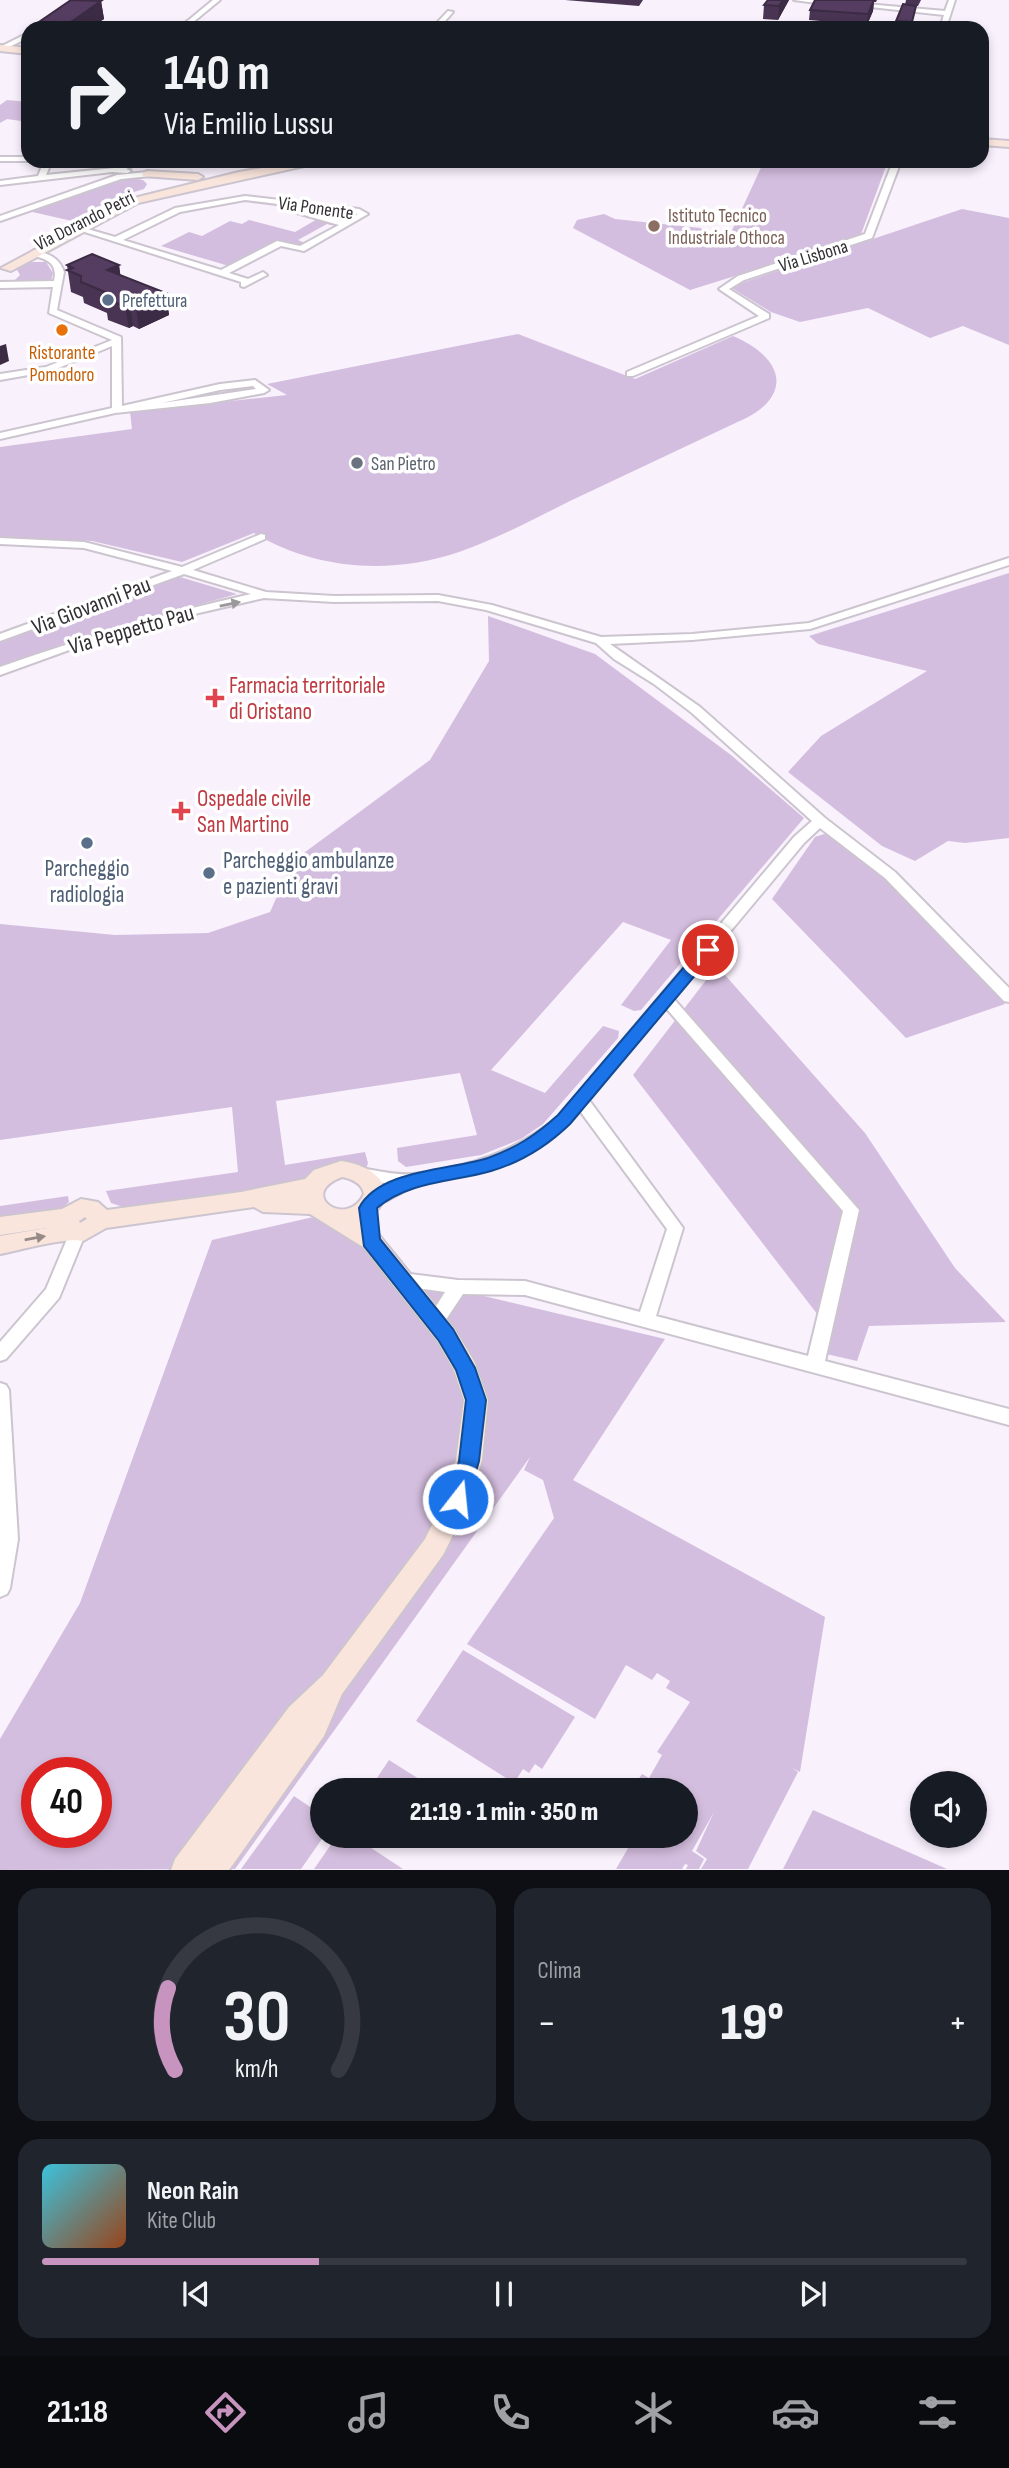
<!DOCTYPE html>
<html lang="it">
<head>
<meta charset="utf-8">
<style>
  body { margin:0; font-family:"Sofia Sans Condensed",sans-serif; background:#20242c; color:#f1f3f6; height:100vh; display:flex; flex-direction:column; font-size:26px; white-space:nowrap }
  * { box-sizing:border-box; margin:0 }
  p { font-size:23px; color:#9ea1a6 }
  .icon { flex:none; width:38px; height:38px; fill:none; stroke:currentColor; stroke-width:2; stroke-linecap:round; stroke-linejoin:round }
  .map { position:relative; height:1870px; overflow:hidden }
  .side { display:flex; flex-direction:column; gap:18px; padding:18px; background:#0d0f14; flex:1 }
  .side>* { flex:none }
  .guide { position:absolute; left:21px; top:21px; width:968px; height:147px; border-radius:21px; box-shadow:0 4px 10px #0003; background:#171b24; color:#f1f3f6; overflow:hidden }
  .buttons { position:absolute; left:910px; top:1771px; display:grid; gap:14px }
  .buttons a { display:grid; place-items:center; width:77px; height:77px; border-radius:50%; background:#171b24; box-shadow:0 4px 10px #0003; font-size:35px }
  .speed { position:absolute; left:21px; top:1757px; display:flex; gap:14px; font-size:35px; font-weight:700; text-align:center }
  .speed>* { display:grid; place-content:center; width:91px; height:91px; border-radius:50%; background:#171b24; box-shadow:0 4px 10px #0003; line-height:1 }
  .speed .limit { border:10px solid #d22; background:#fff; color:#111 }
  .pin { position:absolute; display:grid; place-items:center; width:60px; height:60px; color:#fff; margin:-30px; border:4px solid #fff; border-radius:50%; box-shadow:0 2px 7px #0007 }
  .me { position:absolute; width:77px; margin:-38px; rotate:16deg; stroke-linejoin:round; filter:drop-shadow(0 0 5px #0008) }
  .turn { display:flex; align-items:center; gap:24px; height:147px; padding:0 28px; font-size:32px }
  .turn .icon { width:91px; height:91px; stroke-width:2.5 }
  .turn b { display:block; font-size:49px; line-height:60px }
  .big { font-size:52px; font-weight:800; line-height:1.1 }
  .side .widget { flex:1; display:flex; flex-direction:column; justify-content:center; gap:10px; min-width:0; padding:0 24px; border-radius:21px; background:#20242c }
  .side .dial { align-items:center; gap:0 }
  .dial svg { height:182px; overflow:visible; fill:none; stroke:#363941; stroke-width:7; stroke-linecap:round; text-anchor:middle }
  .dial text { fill:#f1f3f6; stroke:none }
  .song { display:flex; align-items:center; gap:21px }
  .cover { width:84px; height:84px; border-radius:10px; background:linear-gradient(135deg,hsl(190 70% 55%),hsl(20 70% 35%)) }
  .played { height:7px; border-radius:4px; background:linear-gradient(90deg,#c793bf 30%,#363941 30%) }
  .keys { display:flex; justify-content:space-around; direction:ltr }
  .heat { display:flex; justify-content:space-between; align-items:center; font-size:38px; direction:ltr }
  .side .tiles { flex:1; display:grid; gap:18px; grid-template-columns:1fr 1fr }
  .widget:last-child { grid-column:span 2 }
  .trip { position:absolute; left:310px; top:1778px; width:388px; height:70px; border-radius:35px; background:#171b24; box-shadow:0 4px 10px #0003; font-weight:800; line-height:70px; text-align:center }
  .tabs { display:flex; height:112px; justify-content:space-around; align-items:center; background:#090b0e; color:#9ea1a6 }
  .tabs .icon { width:49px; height:49px }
  .tabs .on { color:#c793bf }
  .tabs b { font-size:32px; color:#f1f3f6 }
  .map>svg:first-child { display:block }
</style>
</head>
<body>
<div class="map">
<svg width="1009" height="1870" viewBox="0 0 1009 1870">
  <rect width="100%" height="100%" fill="#f9f1fc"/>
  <path fill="#d4bedf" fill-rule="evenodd" d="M 7,100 L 28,102 L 28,122 L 7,119 L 0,123 L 0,105 Z
    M 764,161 L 888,161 L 860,237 L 690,290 L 573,228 L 577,220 L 604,214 L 615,219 L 700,228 L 728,239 Z
    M 132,178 L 143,180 L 147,184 L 144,189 L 117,197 L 72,221 L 28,211 L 121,179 Z
    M 962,209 L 1009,218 L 1009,345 L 963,326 L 930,338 L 868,308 L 800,322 L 771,312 L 730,287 Z
    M 319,218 L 341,223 L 336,226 L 327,224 L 298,240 L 305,243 L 299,246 L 278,240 L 229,266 L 161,246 L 189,232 L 202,236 L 230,221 L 242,224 L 249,220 L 295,232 Z
    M 22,262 L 46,262 L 53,273 L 51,281 L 16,282 L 14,281 L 20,275 L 15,266 Z
    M 518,334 L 635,379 L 733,336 C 760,347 793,373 767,403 C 757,414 742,420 729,426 C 676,451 623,476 570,501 C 534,519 497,539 459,552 C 391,575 315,570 254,533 L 182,562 L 92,541 L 0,538 L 0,447 L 132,429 L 130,412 L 287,395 L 267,384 Z
    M 1009,573 L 1009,838 L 965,843 L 948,841 L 915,861 L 882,846 L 788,772 L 821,736 L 927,671 L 818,644 L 809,636 Z
    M 180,577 L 237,594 L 74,640 L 0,666 L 0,641 Z
    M 488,616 L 595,654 L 731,755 L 804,818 L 641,1010 L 634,1011 L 621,1005 L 671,940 L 623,922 L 491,1070 L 545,1093 L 603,1026 L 619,1031 L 618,1038 L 543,1124 L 521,1139 L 481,1155 L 406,1167 L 398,1161 L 397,1148 L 477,1135 L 460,1073 L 276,1101 L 285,1165 L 365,1152 L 368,1163 L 365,1172 L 360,1175 L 126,1208 L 111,1203 L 106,1191 L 238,1172 L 232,1107 L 0,1140 L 0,924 L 115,935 L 208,933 L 270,912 L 293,861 L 430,760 L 489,661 Z
    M 824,834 L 833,836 L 882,877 L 1005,1004 L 906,1038 L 772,899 L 815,837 Z
    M 717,966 L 865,1133 L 955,1268 L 1006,1322 L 869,1326 L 857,1361 L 813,1351 L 821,1319 L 633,1075 Z
    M 68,1196 L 69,1202 L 62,1208 L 0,1217 L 0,1206 Z
    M 331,1213 L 363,1245 L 421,1281 L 665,1339 L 573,1480 L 825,1617 L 800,1772 L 792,1768 L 798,1772 L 748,1869 L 701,1869 L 707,1859 L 696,1851 L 714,1812 L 692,1851 L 704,1859 L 699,1869 L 686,1869 L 688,1865 L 685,1864 L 682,1869 L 616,1869 L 635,1836 L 686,1836 L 686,1790 L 631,1790 L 642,1774 L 649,1778 L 662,1755 L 657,1752 L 690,1702 L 666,1688 L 670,1681 L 657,1673 L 652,1680 L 626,1665 L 595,1719 L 467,1644 L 554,1518 L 543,1480 L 524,1470 L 530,1457 L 235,1869 L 0,1870 L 0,1739 L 80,1603 L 212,1240 ZM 37,1773 L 96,1773 L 96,1832 L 37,1832 Z
    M 463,1650 L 575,1717 L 542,1769 L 535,1764 L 529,1773 L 523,1769 L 514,1783 L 416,1721 Z
    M 389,1760 L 427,1784 L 423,1790 L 369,1790 Z
    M 294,1796 L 322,1815 L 322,1836 L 324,1836 L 301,1869 L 241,1869 Z
    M 813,1810 L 947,1869 L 783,1869 Z
    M 337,1836 L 353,1836 L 403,1869 L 314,1869 Z"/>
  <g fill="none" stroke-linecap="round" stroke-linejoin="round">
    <g stroke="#ccc5cf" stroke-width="4">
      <path id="street" d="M 213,0 L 220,0 L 186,28 L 179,28 Z
        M 794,0 L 819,0 L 834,3 L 831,5 Z
        M 949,0 L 955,0 L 946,28 L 940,28 L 944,15 L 852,5 L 855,3 L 945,11 Z
        M 448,11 L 453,12 L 439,28 L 432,28 Z
        M 28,33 L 28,38 L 9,47 L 10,50 L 6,50 L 2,46 Z
        M 0,157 L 28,157 L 29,161 L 0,161 Z
        M 44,161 L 52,161 L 46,175 L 114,168 L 133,161 L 145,161 L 126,169 L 131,171 L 127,173 L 112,172 L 0,185 L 0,181 L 38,176 Z
        M 893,161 L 901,161 L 872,238 L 744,280 L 729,289 L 769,314 L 769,318 L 633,376 L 627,376 L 627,372 L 759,316 L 719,289 L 738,276 L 865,234 Z
        M 147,172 L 151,174 L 150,176 L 121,179 L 0,221 L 0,216 L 117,175 Z
        M 245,196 L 359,209 L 368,214 L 304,251 L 281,246 L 229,273 L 248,279 L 263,272 L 267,275 L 244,287 L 241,286 L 241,282 L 66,226 L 70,224 L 115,237 L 175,208 ZM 245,200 L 358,214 L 345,221 L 297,209 L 297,213 L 339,225 L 300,246 L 277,241 L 221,270 L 123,240 L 180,212 Z
        M 34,250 C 49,254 59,257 64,272 L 57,310 L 121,337 L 122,406 L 220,384 L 255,380 L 269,390 L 264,393 L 210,403 L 115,413 L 0,439 L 0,433 L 112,408 L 112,346 L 51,371 L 0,380 L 0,374 L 46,367 L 112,340 L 49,313 L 53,287 L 0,288 L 0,282 L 54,281 C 58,263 47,259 31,255 L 30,253 ZM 253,386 L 256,389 L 162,403 L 220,390 Z
        M 261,534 L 265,535 L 265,539 L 193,570 L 266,592 L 334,596 L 438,595 L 492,605 L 601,637 L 692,634 L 809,623 L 1009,558 L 1009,565 L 810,629 L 692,640 L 610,644 L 700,707 L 825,818 L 895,872 L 1009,988 L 1009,1002 L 1004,1001 L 885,878 L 820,828 L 804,843 L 674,999 L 859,1210 L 825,1361 L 1009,1409 L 1009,1425 L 525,1295 L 463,1294 L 441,1327 L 435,1329 L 429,1327 L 426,1322 L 445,1292 L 396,1285 L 394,1280 L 396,1275 L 402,1273 L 458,1280 L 525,1281 L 640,1312 L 667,1229 L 580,1111 C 533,1168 487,1167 421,1184 C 403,1189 389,1202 372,1207 L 366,1205 L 364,1201 L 366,1197 L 390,1184 L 359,1179 L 357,1175 L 359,1171 L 365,1169 C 380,1171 399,1176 414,1174 C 469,1167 516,1152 559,1116 L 794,837 L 812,821 L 692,713 L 654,684 L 614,659 L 596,643 L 486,610 L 438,601 L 334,602 L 264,598 L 177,618 L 83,645 L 0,675 L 0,667 C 83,638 166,613 251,594 L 184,574 L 0,641 L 0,634 L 172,571 L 84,548 L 0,544 L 0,538 L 84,542 L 182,567 ZM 666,1008 L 843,1211 L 808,1356 L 656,1316 L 683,1228 L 589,1100 Z
        M 78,1226 L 84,1227 L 86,1232 L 59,1298 L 6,1359 L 0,1361 L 0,1342 L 46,1289 L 70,1232 L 72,1227 Z
        M 0,1383 L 6,1385 L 9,1390 L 18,1539 L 10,1588 L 7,1594 L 0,1597 Z"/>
    </g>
    <g stroke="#ccc5cf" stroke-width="4">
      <path id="secondary" d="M 0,45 L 28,48 L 28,54 L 0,51 Z
        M 982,139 L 1009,141 L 1009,147 L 982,145 Z
        M 303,161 L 327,161 L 138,203 L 11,271 L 1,268 L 130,199 L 239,172 Z
        M 147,171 L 198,174 L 203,177 L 198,180 L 143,176 L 142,174 Z
        M 341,1161 C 383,1167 404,1197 361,1223 L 379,1235 L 454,1328 L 474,1361 L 488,1400 L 482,1460 L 471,1499 L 443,1555 L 342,1694 L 324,1736 L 229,1870 L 171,1870 L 175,1859 L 289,1707 L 323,1675 L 425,1539 L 446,1497 L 456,1460 L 464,1400 L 454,1370 L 438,1342 L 363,1247 L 310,1214 L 263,1212 L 254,1207 L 106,1228 L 83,1241 C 65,1237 21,1250 0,1254 L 0,1236 L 53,1227 L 0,1235 L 0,1217 L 62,1209 L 81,1199 L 98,1202 L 107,1210 L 241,1192 L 305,1179 L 314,1170 ZM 342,1177 C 352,1179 362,1183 364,1194 C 347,1230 296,1194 342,1177 ZM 85,1217 L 87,1219 L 80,1223 L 79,1221 Z"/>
    </g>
    <use href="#street" fill="#fff" fill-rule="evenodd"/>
    <use href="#secondary" fill="#fae5dc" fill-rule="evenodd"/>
  </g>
  <path fill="#493453" d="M 565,0 L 643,0 L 639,6 Z
    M 768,0 L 789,0 L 778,20 L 763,19 L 764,5 Z
    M 815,0 L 877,0 L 876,2 L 874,2 L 873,11 L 867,25 L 809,20 L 810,10 Z
    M 906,0 L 921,0 L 918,6 L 916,6 L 911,28 L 895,28 L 896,21 L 905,5 Z
    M 101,1 L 104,19 L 90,28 L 40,28 L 39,22 Z
    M 67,265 L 119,265 L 120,275 L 166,293 L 169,315 L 139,329 L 133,326 L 129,328 L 108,320 L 107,313 L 84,303 L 83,297 L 71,292 Z"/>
  <path fill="#3c2b44" d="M 783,0 L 789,0 L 778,20 L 779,6 Z
    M 874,0 L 873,11 L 867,25 L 868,14 Z
    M 101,1 L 104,19 L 90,28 L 68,28 L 68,24 Z
    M 119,265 L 122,286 L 107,270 Z
    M 166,293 L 169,315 L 139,329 L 136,307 Z
    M 130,305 L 133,326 L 129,328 L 125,307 Z
    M 6,344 L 9,361 L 0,365 L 0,346 Z"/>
  <path fill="#553d61" stroke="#3c2b44" stroke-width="2" d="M 71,0 L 101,1 L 68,24 L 39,22 Z
    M 768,0 L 783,0 L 779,6 L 764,5 Z
    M 815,0 L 874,0 L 868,14 L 810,10 Z
    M 903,4 L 916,6 L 912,22 L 896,21 Z
    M 92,254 L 119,265 L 107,270 L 166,293 L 136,307 L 130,305 L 125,307 L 105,298 L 105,292 L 81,282 L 81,276 L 67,270 L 73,268 L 67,265 Z"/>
  <defs><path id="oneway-solid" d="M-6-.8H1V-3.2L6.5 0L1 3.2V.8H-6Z" transform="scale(1.75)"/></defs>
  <use fill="#9a989a" href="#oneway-solid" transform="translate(230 604) rotate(-11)"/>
  <use fill="#978b88" href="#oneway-solid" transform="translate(35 1238) rotate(-10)"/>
  <path fill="#1a73e8" stroke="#114b97" stroke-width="2" d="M 708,945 L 716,950 L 713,954 L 570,1124 C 546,1147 522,1162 491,1171 C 453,1182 409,1181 377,1208 L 380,1239 L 453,1329 L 475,1368 L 486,1400 L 479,1461 L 466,1506 L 458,1508 L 451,1506 L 448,1499 L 459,1461 L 466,1400 L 456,1370 L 439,1341 L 364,1246 L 359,1208 C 379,1169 452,1170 488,1158 C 516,1148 536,1135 558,1115 L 702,946 Z"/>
  <circle fill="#8d6e63" stroke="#fff" stroke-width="2.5" cx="654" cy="226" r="7"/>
  <g fill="#5c6f8a" stroke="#fff" stroke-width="2.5">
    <circle cx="108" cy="300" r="7"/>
    <circle cx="87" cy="843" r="7"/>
    <circle cx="209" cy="873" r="7"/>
  </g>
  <circle fill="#e8710a" stroke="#fff" stroke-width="2.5" cx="62" cy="330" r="7"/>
  <circle fill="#6b7280" stroke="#fff" stroke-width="2.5" cx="357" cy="463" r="7"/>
  <g fill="#e0444e" stroke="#fff" stroke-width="2.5">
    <path d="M211.5 687.5h7v7h7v7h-7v7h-7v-7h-7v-7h7z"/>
    <path d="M177.5 800.5h7v7h7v7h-7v7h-7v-7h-7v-7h7z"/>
  </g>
  <g text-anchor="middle" stroke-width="7" stroke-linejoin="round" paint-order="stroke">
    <g font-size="19" fill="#343135" stroke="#fff">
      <text transform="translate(316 207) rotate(8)" y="7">Via Ponente</text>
      <text transform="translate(84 220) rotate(-27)" y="7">Via Dorando Petri</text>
      <text transform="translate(813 255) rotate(-17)" y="7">Via Lisbona</text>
    </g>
    <g font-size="19" fill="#785e54" stroke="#fff" text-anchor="start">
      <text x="668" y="222">Istituto Tecnico<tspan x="668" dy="22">Industriale Othoca</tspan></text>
    </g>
    <g font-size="19" fill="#4e5e75" stroke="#fff" text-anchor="start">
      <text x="122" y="307">Prefettura</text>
    </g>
    <g font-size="19" fill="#c56008" stroke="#fff">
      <text x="62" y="359">Ristorante<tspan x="62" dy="22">Pomodoro</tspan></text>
    </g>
    <g font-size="19" fill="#5b616d" stroke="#fff" text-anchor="start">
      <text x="371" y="470">San Pietro</text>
    </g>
    <g font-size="23" fill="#343135" stroke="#fff">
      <text transform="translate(91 605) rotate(-21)" y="8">Via Giovanni Pau</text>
      <text transform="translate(131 629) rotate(-16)" y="8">Via Peppetto Pau</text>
    </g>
    <g font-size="23" fill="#be3a42" stroke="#fff" text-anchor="start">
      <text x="229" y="693">Farmacia territoriale<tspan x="229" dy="26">di Oristano</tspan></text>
      <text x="197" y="806">Ospedale civile<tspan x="197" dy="26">San Martino</tspan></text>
    </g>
    <g font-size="23" fill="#4e5e75" stroke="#fff" text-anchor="start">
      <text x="223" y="868">Parcheggio ambulanze<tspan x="223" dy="26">e pazienti gravi</tspan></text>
      <text x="87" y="876" text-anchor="middle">Parcheggio<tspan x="87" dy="26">radiologia</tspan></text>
    </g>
  </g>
</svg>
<div class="buttons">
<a><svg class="icon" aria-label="sound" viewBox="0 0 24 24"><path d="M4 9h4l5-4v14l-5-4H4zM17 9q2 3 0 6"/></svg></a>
</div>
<div class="speed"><div class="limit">40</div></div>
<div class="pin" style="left:708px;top:950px;background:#d93025"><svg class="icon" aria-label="arrive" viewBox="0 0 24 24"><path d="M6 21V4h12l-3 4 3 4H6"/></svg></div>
<svg class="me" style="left:458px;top:1499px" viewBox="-20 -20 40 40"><circle r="17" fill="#1a73e8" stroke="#fff" stroke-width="3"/><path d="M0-11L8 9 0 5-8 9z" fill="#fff"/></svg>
<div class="trip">21:19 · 1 min · 350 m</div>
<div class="guide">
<div class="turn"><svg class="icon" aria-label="right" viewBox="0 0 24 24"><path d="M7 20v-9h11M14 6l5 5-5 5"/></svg><div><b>140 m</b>Via Emilio Lussu</div></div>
</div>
</div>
<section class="side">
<div class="tiles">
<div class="widget dial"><svg viewBox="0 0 100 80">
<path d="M14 69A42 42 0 1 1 86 69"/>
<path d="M14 69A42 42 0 0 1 11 33" stroke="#c793bf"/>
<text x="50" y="56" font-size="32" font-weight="700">30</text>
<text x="50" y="72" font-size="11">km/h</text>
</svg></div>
<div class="widget"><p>Clima</p>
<div class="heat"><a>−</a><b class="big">19°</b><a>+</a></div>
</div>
<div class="widget">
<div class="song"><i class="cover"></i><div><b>Neon Rain</b><p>Kite Club</p></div></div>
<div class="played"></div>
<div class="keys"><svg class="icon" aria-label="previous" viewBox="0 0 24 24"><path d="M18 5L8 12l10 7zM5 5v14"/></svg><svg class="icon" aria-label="pause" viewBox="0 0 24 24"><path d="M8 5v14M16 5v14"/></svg><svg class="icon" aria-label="next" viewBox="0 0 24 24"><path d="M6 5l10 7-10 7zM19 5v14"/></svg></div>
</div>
</div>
</section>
<nav class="tabs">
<b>21:18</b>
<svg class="icon on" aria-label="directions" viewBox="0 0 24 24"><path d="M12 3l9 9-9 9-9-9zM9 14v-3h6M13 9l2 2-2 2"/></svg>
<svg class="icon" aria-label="music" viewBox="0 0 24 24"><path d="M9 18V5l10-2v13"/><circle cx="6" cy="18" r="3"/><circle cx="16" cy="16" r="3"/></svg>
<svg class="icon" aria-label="phone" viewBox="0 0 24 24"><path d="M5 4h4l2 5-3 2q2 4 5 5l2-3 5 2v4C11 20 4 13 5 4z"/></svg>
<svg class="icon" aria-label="climate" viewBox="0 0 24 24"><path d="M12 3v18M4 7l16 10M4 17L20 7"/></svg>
<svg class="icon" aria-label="car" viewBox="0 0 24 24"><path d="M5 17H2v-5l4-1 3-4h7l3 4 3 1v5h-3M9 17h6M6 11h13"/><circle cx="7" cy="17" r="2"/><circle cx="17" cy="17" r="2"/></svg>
<svg class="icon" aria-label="filters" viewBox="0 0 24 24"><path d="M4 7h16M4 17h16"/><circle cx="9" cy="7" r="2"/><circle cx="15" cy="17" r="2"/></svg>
</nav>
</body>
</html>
